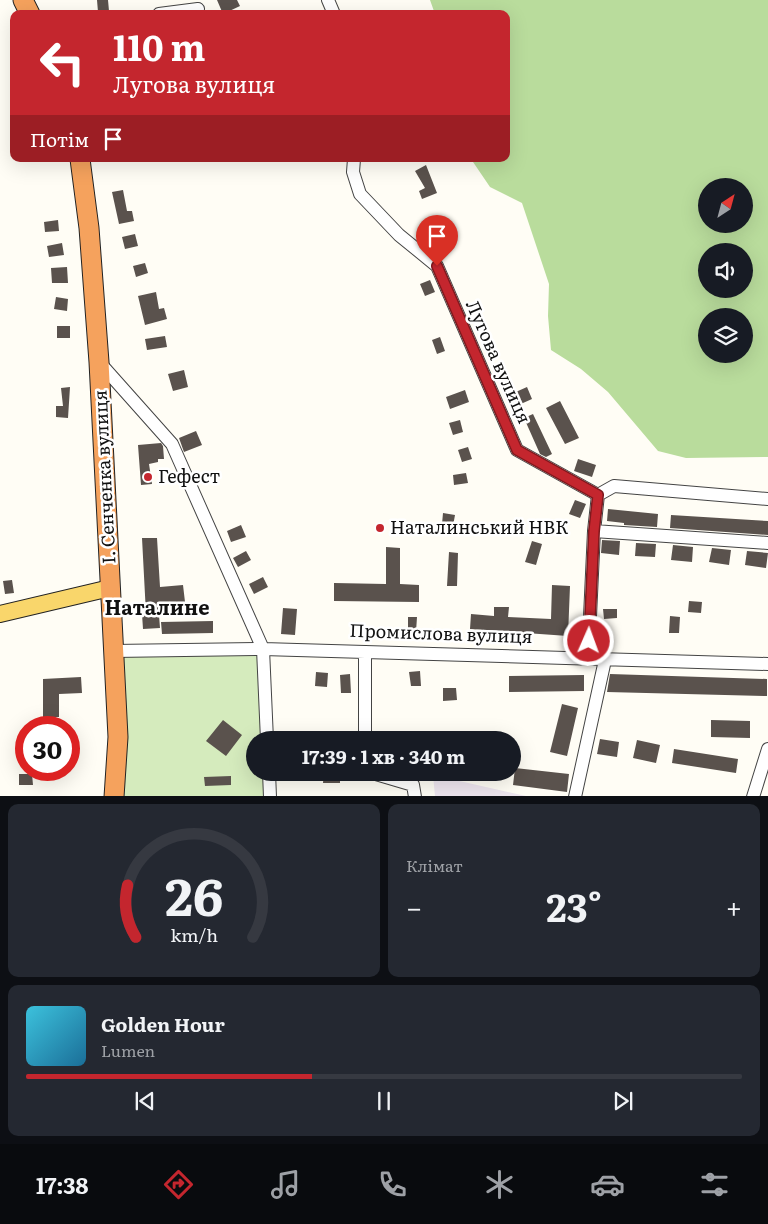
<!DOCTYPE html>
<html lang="uk">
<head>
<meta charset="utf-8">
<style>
  body { margin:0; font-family:Literata,serif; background:#242831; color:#f1f3f6; height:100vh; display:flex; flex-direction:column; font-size:19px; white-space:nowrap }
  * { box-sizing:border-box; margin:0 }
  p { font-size:16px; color:#9ea1a6 }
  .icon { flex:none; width:28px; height:28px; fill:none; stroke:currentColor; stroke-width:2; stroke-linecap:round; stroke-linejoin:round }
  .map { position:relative; height:796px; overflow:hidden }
  .side { display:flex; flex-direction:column; gap:8px; padding:8px; background:#0d0f14; flex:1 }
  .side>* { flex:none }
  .top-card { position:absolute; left:10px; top:10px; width:500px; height:152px; border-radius:10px; box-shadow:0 5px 20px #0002; background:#c4262e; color:#fff; overflow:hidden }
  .needle { width:32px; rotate:36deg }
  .buttons { position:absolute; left:698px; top:178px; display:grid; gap:10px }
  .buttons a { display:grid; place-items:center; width:55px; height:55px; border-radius:50%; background:#171b24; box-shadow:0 5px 20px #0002; font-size:25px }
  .speed { position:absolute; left:15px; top:716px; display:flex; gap:10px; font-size:25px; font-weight:700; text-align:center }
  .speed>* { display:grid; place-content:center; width:65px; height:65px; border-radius:50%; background:#171b24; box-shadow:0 5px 20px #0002; line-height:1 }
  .speed .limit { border:8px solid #d22; background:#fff; color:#111 }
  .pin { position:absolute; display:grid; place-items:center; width:42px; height:42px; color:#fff; margin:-51px -21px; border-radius:50% 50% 50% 0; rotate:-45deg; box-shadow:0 0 5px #0007 }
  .pin .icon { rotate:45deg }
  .me { position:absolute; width:55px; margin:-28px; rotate:2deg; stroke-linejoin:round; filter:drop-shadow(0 0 4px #0008) }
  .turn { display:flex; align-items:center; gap:18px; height:105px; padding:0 20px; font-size:22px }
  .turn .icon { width:65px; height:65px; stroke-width:2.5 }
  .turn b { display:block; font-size:35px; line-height:42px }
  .then { display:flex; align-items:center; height:48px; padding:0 20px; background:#0003; gap:10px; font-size:19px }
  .big { font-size:38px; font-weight:700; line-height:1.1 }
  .side .tile { flex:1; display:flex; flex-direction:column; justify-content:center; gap:8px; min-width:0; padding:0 18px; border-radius:10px; background:#242831 }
  .side .dial { align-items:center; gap:0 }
  .dial svg { height:130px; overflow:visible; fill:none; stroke:#363941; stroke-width:7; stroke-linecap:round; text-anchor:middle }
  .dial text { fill:#f1f3f6; stroke:none }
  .song { display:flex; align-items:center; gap:15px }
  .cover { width:60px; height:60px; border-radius:8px; background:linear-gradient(135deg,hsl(190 70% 55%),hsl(200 70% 35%)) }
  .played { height:5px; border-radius:2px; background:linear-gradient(90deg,#c4262e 40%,#363941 40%) }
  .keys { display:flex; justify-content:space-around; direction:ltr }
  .heat { display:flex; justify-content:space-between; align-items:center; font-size:28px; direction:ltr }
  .side .tiles { flex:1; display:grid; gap:8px; grid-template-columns:1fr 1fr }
  .tile:last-child { grid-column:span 2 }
  .trip { position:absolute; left:246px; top:731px; width:275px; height:50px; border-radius:25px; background:#171b24; box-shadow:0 5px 20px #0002; font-weight:700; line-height:50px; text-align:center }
  .tab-bar { display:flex; height:80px; justify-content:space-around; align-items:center; background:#090b0e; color:#9ea1a6 }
  .tab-bar .icon { width:35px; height:35px }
  .tab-bar .on { color:#c4262e }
  .tab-bar b { font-size:22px; color:#f1f3f6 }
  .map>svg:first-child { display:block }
</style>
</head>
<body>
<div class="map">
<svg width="768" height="797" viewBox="0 0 768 797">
  <rect width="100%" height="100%" fill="#fffdf5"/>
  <path fill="#eee6ef" d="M 433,775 L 526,796 L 435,796 Z"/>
  <path fill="#d5ebbd" d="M 263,649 L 267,740 L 255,740 L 255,772 L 269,773 L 270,796 L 114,796 L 113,651 Z"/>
  <path fill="#b9dc9c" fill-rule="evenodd" d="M 430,0 L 768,0 L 768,457 L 686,458 L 658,451 L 608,392 L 581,369 L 551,350 L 548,316 L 549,284 L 522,203 L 490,187 L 471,159 L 506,159 L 506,14 L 435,14 ZM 706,186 L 744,186 L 744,224 L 706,224 ZM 706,251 L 744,251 L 744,289 L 706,289 ZM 706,316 L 744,316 L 744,354 L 706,354 Z"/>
  <path fill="#5a524d" d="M 97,0 L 108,0 L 109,11 L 98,12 Z
    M 217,0 L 237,0 L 240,6 L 223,14 Z
    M 426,165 L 437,193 L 422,199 L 419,191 L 425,188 L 415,171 Z
    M 123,190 L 127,211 L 132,211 L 134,221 L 119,224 L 112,192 Z
    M 58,220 L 59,231 L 45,232 L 44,222 Z
    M 135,234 L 138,246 L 125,249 L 122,237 Z
    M 62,243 L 64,255 L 49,257 L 47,246 Z
    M 145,263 L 148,273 L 136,277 L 133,266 Z
    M 67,267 L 68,283 L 52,283 L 51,268 Z
    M 430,280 L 435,292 L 425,296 L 420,284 Z
    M 156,292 L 159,309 L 164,308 L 167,319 L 145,325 L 138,296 Z
    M 56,297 L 68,299 L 67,311 L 54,309 Z
    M 57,326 L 70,326 L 70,338 L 57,338 Z
    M 165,336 L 167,347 L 147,350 L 145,339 Z
    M 440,337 L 445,351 L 437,354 L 432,340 Z
    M 184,370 L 188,387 L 173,391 L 168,374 Z
    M 70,387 L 68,418 L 56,417 L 56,406 L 63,406 L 61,388 Z
    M 527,387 L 532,399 L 514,407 L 509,395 Z
    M 465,390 L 469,402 L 450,409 L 446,397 Z
    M 560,401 L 579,438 L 565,444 L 546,408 Z
    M 533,414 L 552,454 L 546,457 L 540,454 L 524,418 Z
    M 460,420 L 463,432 L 453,435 L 449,423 Z
    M 196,431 L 202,445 L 184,452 L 179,438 Z
    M 161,443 L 163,446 L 164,459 L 158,459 L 158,462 L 149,464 L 152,484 L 141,485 L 138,445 Z
    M 468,447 L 472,459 L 462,462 L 458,450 Z
    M 578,459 L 596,465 L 592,477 L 574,471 Z
    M 466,473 L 468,483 L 454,485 L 453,475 Z
    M 575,500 L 586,504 L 580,518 L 569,514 Z
    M 608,509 L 658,514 L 657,527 L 624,525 L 624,523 L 607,521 Z
    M 443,513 L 455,515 L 453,526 L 442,524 Z
    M 671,515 L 768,521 L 768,535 L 670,528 Z
    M 241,525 L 246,537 L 231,542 L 227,531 Z
    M 142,538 L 157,538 L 160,587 L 183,585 L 185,602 L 158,602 L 160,628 L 143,629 L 142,614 L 146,614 Z
    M 602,540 L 620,541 L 619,555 L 601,553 Z
    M 532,541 L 542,544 L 536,565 L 525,562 Z
    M 636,543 L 656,544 L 655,557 L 635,556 Z
    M 673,545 L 693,547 L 692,562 L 671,560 Z
    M 386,547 L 400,548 L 400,584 L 419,585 L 419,602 L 334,601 L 334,583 L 386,584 Z
    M 712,548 L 731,550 L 729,565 L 709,562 Z
    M 246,551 L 251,560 L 238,567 L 233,558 Z
    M 747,551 L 768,553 L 766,568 L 745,565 Z
    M 449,552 L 458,553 L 457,586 L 447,586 Z
    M 263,577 L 268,587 L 254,594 L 249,584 Z
    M 12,580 L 14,593 L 5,594 L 3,581 Z
    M 552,585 L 570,586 L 568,636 L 470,629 L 471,614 L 494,616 L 494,607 L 509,607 L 508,617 L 551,619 Z
    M 689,601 L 702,602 L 701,613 L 688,612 Z
    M 283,608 L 297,609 L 295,635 L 281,634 Z
    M 603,609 L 617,609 L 617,618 L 604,619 Z
    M 670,616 L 680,617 L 679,633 L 669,633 Z
    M 408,617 L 417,617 L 416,632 L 408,632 Z
    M 213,621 L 213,633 L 162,634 L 161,622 Z
    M 420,671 L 421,686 L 411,686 L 409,672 Z
    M 316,672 L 328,673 L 327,687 L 315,686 Z
    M 350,674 L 351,693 L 341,693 L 340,675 Z
    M 610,674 L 767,679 L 767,696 L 607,692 Z
    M 584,675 L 584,691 L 509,692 L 509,676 Z
    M 81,677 L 82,693 L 59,694 L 59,717 L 43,717 L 43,679 Z
    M 443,688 L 456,688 L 457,700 L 443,701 Z
    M 562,704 L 578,708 L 567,756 L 550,752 Z
    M 223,720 L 242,735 L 226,756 L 206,741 Z
    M 711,720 L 750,721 L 750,738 L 711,737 Z
    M 324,731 L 341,732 L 341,740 L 324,740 Z
    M 600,739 L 619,742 L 617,757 L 597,754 Z
    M 637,740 L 660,745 L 656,763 L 633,758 Z
    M 674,749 L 738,759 L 736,773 L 672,763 Z
    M 515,768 L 569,774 L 567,792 L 513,785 Z
    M 324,772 L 340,772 L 340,783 L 323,783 Z
    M 19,774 L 32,774 L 33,785 L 19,785 Z
    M 231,776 L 231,785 L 205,786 L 204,777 Z"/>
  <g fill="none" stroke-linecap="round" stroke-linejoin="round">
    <g stroke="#444" stroke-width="14">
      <path id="minor" d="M 328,0 L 334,14
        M 159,14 L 198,9
        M 354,159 L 353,172 L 360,194 L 399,235 L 437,266 L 517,450 L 598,495 L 594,531 L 588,659
        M 99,362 L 172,444 L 263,649 L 267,740
        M 598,495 L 614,486 L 768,499
        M 594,531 L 768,543
        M 113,651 L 263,649 L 768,664
        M 365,652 L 365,740
        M 269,772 L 270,797
        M 369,772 L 413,785 L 415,797
        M 575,797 L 605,660
        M 753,797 L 768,749"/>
    </g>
    <g stroke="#222" stroke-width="18">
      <path id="major" d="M 0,614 L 110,588"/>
    </g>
    <g stroke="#222" stroke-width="21">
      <path id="highway" d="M 23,0 L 30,14
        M 80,159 L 89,228 L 99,362 L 118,737 L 114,797"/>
    </g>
    <use href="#minor" stroke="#fff" stroke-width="12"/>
    <use href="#major" stroke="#f9d66b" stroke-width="16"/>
    <use href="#highway" stroke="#f5a25d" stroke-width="19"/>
  </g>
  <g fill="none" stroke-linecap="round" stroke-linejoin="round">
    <g stroke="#7f191e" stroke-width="12">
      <path id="route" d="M 437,266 L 517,450 L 598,495 L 594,531 L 589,641"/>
    </g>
    <use href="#route" stroke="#c4262e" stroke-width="9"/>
  </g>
  <g fill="#c4262e" stroke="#fff" stroke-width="2">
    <circle cx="148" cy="477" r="5"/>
    <circle cx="380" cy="528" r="5"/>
  </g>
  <g text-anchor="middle" stroke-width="5" stroke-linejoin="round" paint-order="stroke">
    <g font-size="18" fill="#111" stroke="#fff">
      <text transform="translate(498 362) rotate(66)" y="6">Лугова вулиця</text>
      <text transform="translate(105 477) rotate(-93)" y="6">І. Сенченка вулиця</text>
      <text transform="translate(441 634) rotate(2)" y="6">Промислова вулиця</text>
    </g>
    <g font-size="18" fill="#111" stroke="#fff" text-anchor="start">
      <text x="158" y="483">Гефест</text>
      <text x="390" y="534">Наталинський НВК</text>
    </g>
    <g font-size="20" font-weight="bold" fill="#111" stroke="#fff">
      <text x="157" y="615">Наталине</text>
    </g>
  </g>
</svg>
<div class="buttons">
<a><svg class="needle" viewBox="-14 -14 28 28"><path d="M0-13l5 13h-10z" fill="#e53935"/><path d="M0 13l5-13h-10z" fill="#9ea1a6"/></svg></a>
<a><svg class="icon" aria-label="sound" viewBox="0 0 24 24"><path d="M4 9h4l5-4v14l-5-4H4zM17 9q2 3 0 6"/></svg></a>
<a><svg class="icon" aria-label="layers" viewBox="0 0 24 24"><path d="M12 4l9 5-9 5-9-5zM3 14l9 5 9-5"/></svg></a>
</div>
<div class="speed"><div class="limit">30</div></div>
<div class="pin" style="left:437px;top:266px;background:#d93025"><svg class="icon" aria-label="arrive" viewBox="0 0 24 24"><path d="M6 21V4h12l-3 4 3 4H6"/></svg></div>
<svg class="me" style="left:589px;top:641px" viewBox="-20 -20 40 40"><circle r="17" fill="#c4262e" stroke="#fff" stroke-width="3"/><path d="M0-11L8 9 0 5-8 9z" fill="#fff"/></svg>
<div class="trip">17:39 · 1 хв · 340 m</div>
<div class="top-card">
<div class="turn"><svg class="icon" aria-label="left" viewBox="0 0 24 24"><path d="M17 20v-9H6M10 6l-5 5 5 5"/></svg><div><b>110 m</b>Лугова вулиця</div></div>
<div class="then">Потім<svg class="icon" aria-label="arrive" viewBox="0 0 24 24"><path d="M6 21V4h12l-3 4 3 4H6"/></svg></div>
</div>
</div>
<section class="side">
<div class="tiles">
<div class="tile dial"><svg viewBox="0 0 100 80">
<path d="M14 69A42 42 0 1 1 86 69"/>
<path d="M14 69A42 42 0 0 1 9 37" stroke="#c4262e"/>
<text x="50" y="56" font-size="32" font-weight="700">26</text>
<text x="50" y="72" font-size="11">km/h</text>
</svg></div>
<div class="tile"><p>Клімат</p>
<div class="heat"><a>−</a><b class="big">23°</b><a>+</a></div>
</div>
<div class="tile">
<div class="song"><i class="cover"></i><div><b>Golden Hour</b><p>Lumen</p></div></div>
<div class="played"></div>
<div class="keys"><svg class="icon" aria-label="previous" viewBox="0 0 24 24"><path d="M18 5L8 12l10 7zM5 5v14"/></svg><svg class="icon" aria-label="pause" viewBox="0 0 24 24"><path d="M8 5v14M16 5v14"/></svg><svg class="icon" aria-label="next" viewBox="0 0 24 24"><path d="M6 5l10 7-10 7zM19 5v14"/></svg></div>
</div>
</div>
</section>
<nav class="tab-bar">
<b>17:38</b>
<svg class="icon on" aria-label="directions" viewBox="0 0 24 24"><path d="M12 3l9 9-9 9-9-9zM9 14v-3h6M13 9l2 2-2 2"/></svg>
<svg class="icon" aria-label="music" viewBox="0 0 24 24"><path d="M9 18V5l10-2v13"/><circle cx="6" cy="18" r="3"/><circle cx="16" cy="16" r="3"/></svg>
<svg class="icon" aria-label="phone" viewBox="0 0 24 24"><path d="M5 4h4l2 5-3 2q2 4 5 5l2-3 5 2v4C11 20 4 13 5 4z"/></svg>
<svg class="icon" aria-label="climate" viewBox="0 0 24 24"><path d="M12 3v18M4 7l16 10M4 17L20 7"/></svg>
<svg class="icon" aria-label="car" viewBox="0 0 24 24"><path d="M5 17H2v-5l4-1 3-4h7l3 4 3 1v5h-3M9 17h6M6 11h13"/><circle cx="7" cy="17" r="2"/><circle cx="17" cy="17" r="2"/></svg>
<svg class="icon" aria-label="filters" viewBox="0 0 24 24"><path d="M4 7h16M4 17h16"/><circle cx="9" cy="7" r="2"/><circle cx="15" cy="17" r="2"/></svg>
</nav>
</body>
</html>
